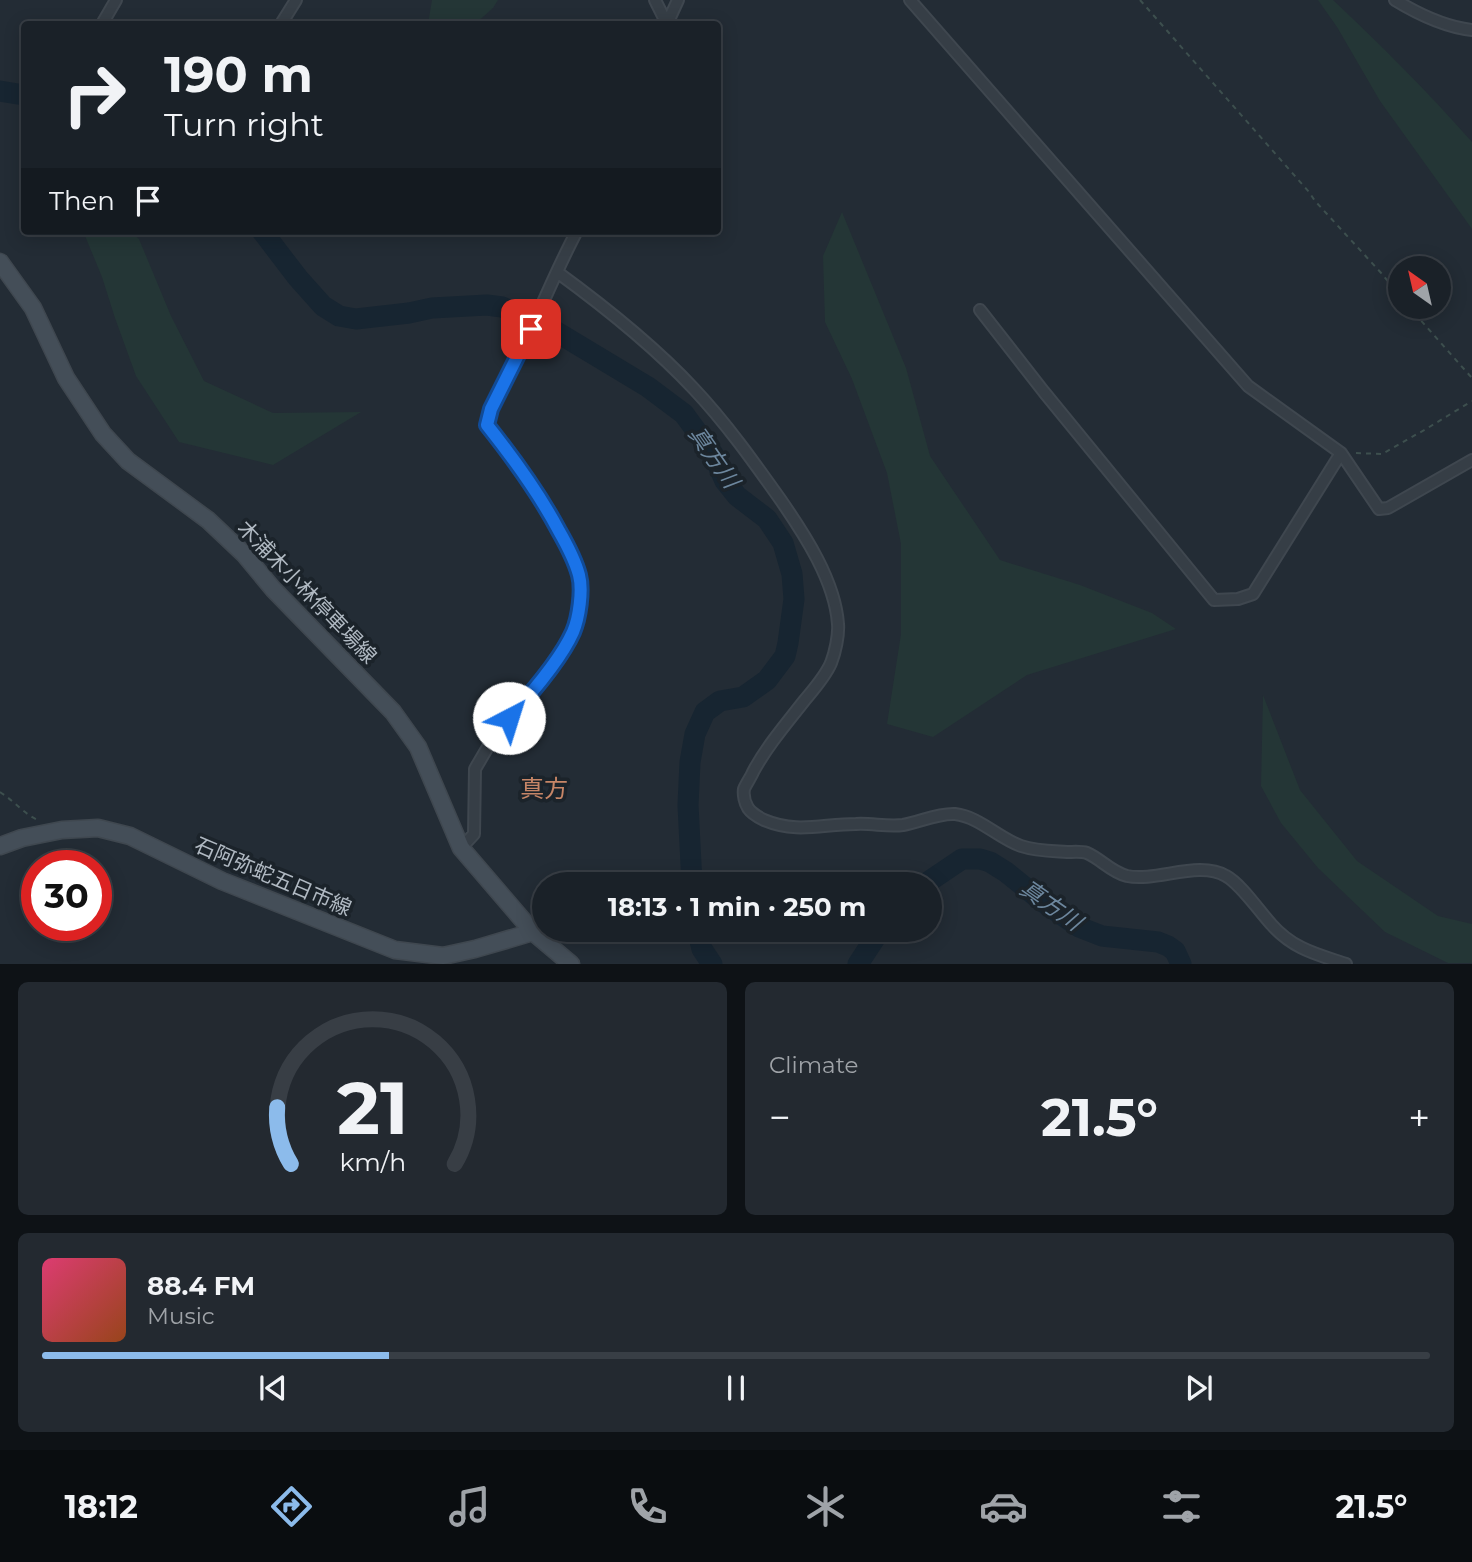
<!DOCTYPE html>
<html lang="en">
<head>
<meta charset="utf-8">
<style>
  body { margin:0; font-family:Montserrat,"Noto Sans JP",sans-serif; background:#232930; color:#f1f3f6; height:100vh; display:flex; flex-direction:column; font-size:26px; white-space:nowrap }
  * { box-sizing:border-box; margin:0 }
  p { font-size:23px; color:#9fa3a8 }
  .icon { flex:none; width:38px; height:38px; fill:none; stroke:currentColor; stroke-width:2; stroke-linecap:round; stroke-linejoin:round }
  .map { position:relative; height:964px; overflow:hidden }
  .panel { display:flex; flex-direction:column; gap:18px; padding:18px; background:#0e1216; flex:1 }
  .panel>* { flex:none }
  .guide { position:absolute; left:21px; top:21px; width:700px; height:214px; border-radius:7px; box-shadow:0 4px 18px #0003,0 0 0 2px #383e45; background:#1a2128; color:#f1f3f6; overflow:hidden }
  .needle { width:46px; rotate:326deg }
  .controls { position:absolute; left:1388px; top:256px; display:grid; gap:14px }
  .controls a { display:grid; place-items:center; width:63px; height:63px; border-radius:50%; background:#1a2128; box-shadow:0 4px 18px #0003,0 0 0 2px #383e45; font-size:35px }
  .speed { position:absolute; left:21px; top:850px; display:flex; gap:14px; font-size:35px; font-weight:700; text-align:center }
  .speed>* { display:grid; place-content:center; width:91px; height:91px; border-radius:50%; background:#1a2128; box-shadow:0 4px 18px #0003,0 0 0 2px #383e45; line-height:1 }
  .speed .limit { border:10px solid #d22; background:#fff; color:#111 }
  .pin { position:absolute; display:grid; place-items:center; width:60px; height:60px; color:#fff; margin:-30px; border-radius:14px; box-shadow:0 4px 10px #0006 }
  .me { position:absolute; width:77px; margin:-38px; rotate:40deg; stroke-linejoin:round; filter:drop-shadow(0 0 5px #0008) }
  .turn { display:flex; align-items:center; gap:24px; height:147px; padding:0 28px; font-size:32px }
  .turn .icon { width:91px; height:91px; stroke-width:2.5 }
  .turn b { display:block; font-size:49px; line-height:60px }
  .then { display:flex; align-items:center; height:66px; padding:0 28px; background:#0003; gap:14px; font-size:26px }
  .big { font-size:52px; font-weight:700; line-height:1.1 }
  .panel .card { flex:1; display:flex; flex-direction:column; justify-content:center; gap:10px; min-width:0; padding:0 24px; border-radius:10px; background:#232930 }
  .panel .dial { align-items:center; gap:0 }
  .dial svg { height:182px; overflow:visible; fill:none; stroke:#383e45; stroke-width:7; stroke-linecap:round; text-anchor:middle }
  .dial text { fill:#f1f3f6; stroke:none }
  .song { display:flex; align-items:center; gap:21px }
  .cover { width:84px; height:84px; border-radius:10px; background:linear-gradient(135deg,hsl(340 70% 55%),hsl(20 70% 35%)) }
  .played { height:7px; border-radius:4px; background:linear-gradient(90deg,#8cbbeb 25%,#383e45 25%) }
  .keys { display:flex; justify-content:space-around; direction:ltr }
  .heat { display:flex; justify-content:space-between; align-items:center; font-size:38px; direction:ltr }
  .panel .tiles { flex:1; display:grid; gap:18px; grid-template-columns:1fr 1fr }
  .card:last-child { grid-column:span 2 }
  .trip { position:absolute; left:532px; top:872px; width:410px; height:70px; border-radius:35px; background:#1a2128; box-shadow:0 4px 18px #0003,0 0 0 2px #383e45; font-weight:700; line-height:70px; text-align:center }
  .menu { display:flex; height:112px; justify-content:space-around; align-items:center; background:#0a0d10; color:#9fa3a8 }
  .menu .icon { width:49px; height:49px }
  .menu .current { color:#8cbbeb }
  .menu b { font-size:32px; color:#f1f3f6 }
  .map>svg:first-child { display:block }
</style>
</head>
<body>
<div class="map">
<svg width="1472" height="964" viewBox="0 0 1472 964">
  <rect width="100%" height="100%" fill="#232c35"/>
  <path fill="#243636" d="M 432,0 L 498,0 L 493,8 L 475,24 L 428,24 Z
    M 1318,0 L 1333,0 C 1381,45 1428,92 1472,142 L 1472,229 L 1380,101 L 1337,27 Z
    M 842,212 L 906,368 L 930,456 L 1000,560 L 1080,585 L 1152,613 L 1176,629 L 1027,675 L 933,737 L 887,724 L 901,634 L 901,544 L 887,473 L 852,379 L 825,322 L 823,256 Z
    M 83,231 L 130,231 L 139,239 L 171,316 L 204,381 L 273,413 L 361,412 L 273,465 L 179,442 L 136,376 L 115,318 L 102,277 Z
    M 1263,695 L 1300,790 L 1357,861 L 1438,916 L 1472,924 L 1472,963 L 1448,963 L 1385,932 L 1318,868 L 1281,823 L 1261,786 Z"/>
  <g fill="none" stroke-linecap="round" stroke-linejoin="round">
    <path stroke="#172531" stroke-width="21" d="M 0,91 L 24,95
      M 262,231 L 298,278 L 323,306 L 339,316 L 356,319 L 409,313 L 432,308 L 487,305 L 502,307 L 545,325 L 648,387 L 684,414 L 713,454 L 725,481 L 737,496 L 767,519 L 783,543 L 792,574 L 794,599 L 788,643 L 785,656 L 767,680 L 743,697 L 720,701 L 705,712 L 695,734 L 690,762 L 688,805 L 692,884
      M 925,884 L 962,859 L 980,859 L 990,862 L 1006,872 L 1043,902 L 1079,927 L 1102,936 L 1158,942 L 1168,946 L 1175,951 L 1181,964
      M 697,929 L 702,949 L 712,964
      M 858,964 L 881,929"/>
    <g stroke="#3f474f" stroke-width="14">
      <path id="street" d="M 655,0 L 667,24
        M 910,0 L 1248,386 L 1341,453 L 1379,509 L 1388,508 L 1472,460
        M 1395,0 C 1418,14 1445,27 1472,30
        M 102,24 L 116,0
        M 281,24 L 296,0
        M 667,24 L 678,0
        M 557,272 C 605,307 653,345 694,389 C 726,423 753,461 780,499 C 805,535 835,581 838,624 C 839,635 835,653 831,663 C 825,677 813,690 804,701 C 786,724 767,746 753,772 C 751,777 746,784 744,789 C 743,795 745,803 748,808 C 752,814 758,817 764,820 C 797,834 822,824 856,824 C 872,823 887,827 903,825 C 920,822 938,813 955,814 C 980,817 998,838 1021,846 C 1036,851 1052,851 1067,852 C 1073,852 1081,851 1087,853 C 1101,859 1111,872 1127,876 C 1157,882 1199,860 1226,876 C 1241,884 1259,911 1271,924 C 1293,949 1316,954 1346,964
        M 980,310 L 1044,392 L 1214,600 L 1238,599 L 1253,594 L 1341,453
        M 461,848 L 474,834 L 475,769 L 499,728 L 519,707 L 560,655 L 573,631 L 580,607 L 580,577 L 568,547 L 545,505 L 511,455 L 487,425 C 493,398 509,375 521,351 C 540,311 556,270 577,231"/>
    </g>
    <g stroke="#3f474f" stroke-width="19">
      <path id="secondary" d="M 0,262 L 33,308 L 66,378 L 103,434 L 128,461 L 208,520 L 244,554 L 273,589 L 393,712 L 418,747 L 461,848 L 533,932 L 571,964
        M 0,846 L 22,838 L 62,830 L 98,828 L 130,836 L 222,881 L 395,950 L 443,956 L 475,949 L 533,932"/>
    </g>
    <path stroke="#3d4f4e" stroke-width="2" stroke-dasharray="5 5" stroke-linecap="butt" d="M 1140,0 L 1309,192 L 1315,201 L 1383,275 L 1400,297
      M 1408,306 L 1472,378
      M 1356,453 L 1382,454 L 1426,429 L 1472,401
      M 0,792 C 14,801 24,814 38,820"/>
    <use href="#street" stroke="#363e46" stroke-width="10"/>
    <use href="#secondary" stroke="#444e58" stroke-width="16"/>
  </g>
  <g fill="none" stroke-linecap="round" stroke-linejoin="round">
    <g stroke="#114b97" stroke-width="18">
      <path id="route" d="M 509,718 C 530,695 560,661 573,632 C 579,618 583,590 579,575 C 575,560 567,545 559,531 C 539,493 514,459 487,425 L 491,409 L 531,329"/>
    </g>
    <use href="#route" stroke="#1a73e8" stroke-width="12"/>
  </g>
  <g text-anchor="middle" stroke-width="7" stroke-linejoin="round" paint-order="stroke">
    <g font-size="21" fill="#b0b9c2" stroke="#1b232a">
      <text transform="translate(307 592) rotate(46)" y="7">木浦木小林停車場線</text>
      <text transform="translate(273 877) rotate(23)" y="7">石阿弥蛇五日市線</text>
    </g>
    <g font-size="23" font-style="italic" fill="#6d879e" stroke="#1b232a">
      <text transform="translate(714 457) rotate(55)" y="8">真方川</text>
      <text transform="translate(1051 905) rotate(35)" y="8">真方川</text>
    </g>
    <g font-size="24" fill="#c78667" stroke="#1b232a">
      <text x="544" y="797">真方</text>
    </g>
  </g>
</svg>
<div class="controls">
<a><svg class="needle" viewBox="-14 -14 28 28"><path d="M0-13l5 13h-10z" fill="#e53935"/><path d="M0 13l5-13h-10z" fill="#9fa3a8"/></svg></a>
</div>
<div class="speed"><div class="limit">30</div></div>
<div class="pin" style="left:531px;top:329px;background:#d93025"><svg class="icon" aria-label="arrive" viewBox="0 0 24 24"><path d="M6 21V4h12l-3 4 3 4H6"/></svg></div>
<svg class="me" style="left:509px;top:718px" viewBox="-20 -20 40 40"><circle r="19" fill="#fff"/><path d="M0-13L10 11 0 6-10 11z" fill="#1a73e8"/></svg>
<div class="trip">18:13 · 1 min · 250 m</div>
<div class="guide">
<div class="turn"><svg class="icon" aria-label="right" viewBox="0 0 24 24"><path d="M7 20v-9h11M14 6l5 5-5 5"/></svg><div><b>190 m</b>Turn right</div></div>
<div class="then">Then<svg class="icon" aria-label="arrive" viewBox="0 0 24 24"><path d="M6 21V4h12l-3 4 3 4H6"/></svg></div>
</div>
</div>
<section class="panel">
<div class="tiles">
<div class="card dial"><svg viewBox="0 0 100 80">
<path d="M14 69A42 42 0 1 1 86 69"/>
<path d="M14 69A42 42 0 0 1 8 44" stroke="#8cbbeb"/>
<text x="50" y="56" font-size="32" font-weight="700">21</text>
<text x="50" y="72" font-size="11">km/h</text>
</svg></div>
<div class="card"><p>Climate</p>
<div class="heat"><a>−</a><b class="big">21.5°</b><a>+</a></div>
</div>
<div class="card">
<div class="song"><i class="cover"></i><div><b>88.4 FM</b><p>Music</p></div></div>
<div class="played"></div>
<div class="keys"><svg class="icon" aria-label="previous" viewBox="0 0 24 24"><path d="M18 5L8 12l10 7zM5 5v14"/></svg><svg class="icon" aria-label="pause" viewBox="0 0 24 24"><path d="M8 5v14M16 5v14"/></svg><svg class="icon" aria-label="next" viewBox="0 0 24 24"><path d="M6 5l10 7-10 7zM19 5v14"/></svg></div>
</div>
</div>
</section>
<nav class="menu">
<b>18:12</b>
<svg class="icon current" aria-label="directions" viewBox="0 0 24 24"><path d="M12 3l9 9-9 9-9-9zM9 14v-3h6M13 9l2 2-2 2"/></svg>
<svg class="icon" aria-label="music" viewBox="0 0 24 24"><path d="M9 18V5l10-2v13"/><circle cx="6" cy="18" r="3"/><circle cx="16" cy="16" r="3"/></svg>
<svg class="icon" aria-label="phone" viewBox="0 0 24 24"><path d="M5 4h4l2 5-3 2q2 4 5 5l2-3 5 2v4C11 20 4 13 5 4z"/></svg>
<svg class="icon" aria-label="climate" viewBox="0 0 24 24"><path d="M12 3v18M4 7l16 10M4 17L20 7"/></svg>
<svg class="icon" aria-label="car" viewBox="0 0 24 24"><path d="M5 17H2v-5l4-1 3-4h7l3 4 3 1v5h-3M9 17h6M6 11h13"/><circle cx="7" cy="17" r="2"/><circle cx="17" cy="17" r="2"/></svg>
<svg class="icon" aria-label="filters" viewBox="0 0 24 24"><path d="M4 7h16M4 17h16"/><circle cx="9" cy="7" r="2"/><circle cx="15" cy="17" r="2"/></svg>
<b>21.5°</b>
</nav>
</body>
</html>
